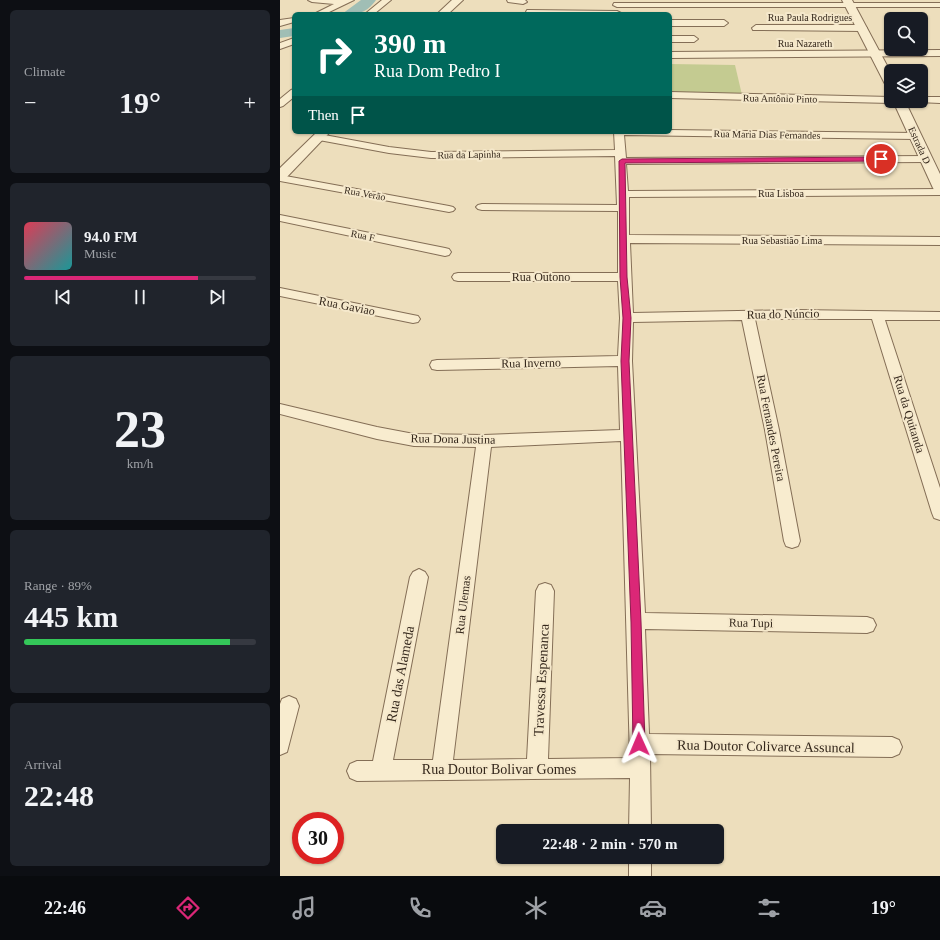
<!DOCTYPE html>
<html lang="en">
<head>
<meta charset="utf-8">
<style>
  body { margin:0; font-family:"Times New Roman",serif; background:#20242c; color:#f1f3f6; height:100vh; display:flex; flex-direction:column; font-size:15px; white-space:nowrap }
  * { box-sizing:border-box; margin:0 }
  p { font-size:13px; color:#9ea1a6 }
  .icon { flex:none; width:22px; height:22px; fill:none; stroke:currentColor; stroke-width:2; stroke-linecap:round; stroke-linejoin:round }
  .map { position:relative; flex:1; overflow:hidden }
  .panel { display:flex; flex-direction:column; gap:10px; padding:10px; background:#0d0f14; width:280px }
  .panel>* { flex:none }
  .hud { position:absolute; left:12px; top:12px; width:380px; height:122px; border-radius:6px; box-shadow:0 1px 3px #0004; background:#00695c; color:#fff; overflow:hidden }
  .buttons { position:absolute; left:604px; top:12px; display:grid; gap:8px }
  .buttons a { display:grid; place-items:center; width:44px; height:44px; border-radius:6px; background:#171b24; box-shadow:0 1px 3px #0004; font-size:20px }
  .speed { position:absolute; left:12px; top:812px; display:flex; gap:8px; font-size:20px; font-weight:700; text-align:center }
  .speed>* { display:grid; place-content:center; width:52px; height:52px; border-radius:50%; background:#171b24; box-shadow:0 1px 3px #0004; line-height:1 }
  .speed .limit { border:6px solid #d22; background:#fff; color:#111 }
  .pin { position:absolute; display:grid; place-items:center; width:34px; height:34px; color:#fff; margin:-17px; border:2px solid #fff; border-radius:50%; box-shadow:0 1px 4px #0007 }
  .me { position:absolute; width:44px; margin:-22px; rotate:359deg; stroke-linejoin:round; filter:drop-shadow(0 0 3px #0008) }
  .turn { display:flex; align-items:center; gap:14px; height:84px; padding:0 16px; font-size:18px }
  .turn .icon { width:52px; height:52px; stroke-width:2.5 }
  .turn b { display:block; font-size:28px; line-height:34px }
  .then { display:flex; align-items:center; height:38px; padding:0 16px; background:#0003; gap:8px; font-size:15px }
  .big { font-size:30px; font-weight:800; line-height:1.1 }
  .panel .card { flex:1; display:flex; flex-direction:column; justify-content:center; gap:6px; min-width:0; padding:0 14px; border-radius:6px; background:#20242c }
  .panel .dial { align-items:center; gap:0 }
  .dial b { font-size:52px; line-height:1 }
  .song { display:flex; align-items:center; gap:12px }
  .cover { width:48px; height:48px; border-radius:6px; background:linear-gradient(135deg,hsl(350 70% 55%),hsl(180 70% 35%)) }
  .played { height:4px; border-radius:2px; background:linear-gradient(90deg,#db2777 75%,#363941 75%) }
  .keys { display:flex; justify-content:space-around; direction:ltr }
  .heat { display:flex; justify-content:space-between; align-items:center; font-size:22px; direction:ltr }
  .charge { height:6px; border-radius:3px; background:linear-gradient(90deg,#34c759 89%,#363941 0) }
  .trip { position:absolute; left:216px; top:824px; width:228px; height:40px; border-radius:6px; background:#171b24; box-shadow:0 1px 3px #0004; font-weight:800; line-height:40px; text-align:center }
  .dock { display:flex; height:64px; justify-content:space-around; align-items:center; background:#090b0e; color:#9ea1a6 }
  .dock .icon { width:28px; height:28px }
  .dock .active { color:#db2777 }
  .dock b { font-size:18px; color:#f1f3f6 }
  main { display:flex; flex:1; min-height:0 }
  .map>svg:first-child { display:block }
</style>
</head>
<body>
<main>
<section class="panel">
<div class="card"><p>Climate</p>
<div class="heat"><a>−</a><b class="big">19°</b><a>+</a></div>
</div>
<div class="card">
<div class="song"><i class="cover"></i><div><b>94.0 FM</b><p>Music</p></div></div>
<div class="played"></div>
<div class="keys"><svg class="icon" aria-label="previous" viewBox="0 0 24 24"><path d="M18 5L8 12l10 7zM5 5v14"/></svg><svg class="icon" aria-label="pause" viewBox="0 0 24 24"><path d="M8 5v14M16 5v14"/></svg><svg class="icon" aria-label="next" viewBox="0 0 24 24"><path d="M6 5l10 7-10 7zM19 5v14"/></svg></div>
</div>
<div class="card dial"><b>23</b><p>km/h</p></div>
<div class="card"><p>Range · 89%</p><b class="big">445 km</b><div class="charge"></div></div>
<div class="card"><p>Arrival</p><b class="big">22:48</b></div>
</section>
<div class="map">
<svg width="660" height="876" viewBox="0 0 660 876">
  <rect width="100%" height="100%" fill="#eddebc"/>
  <path fill="#c4cb91" d="M 390,64 L 455,65 L 462,95 L 390,94 Z"/>
  <g fill="none" stroke-linecap="round" stroke-linejoin="round">
    <path fill="#a0beb5" fill-rule="evenodd" d="M 81,0 L 96,0 C 86,14 78,14 62,14 Z
      M 14,28 L 14,36 L 0,38 L 0,30 Z"/>
    <g stroke="#846e56" stroke-width="2">
      <path id="minor" d="M 28,0 L 74,0 L 45,14 L 34,14 L 54,4 L 32,2 Z
        M 102,0 L 111,0 L 94,14 L 85,14 Z
        M 227,0 L 245,0 L 247,2 L 243,4 L 228,2 Z
        M 334,3 L 660,3 L 660,7 L 337,7 L 333,5 Z
        M 247,10 L 337,11 L 341,13 L 248,14 L 246,12 Z
        M 14,18 L 14,22 L 0,26 L 0,20 Z
        M 390,20 L 444,20 L 448,23 L 444,26 L 390,26 Z
        M 476,25 L 583,25 L 587,28 L 583,31 L 473,30 L 472,28 Z
        M 390,36 L 414,36 L 418,39 L 414,42 L 390,42 Z
        M 14,38 L 14,44 L 0,49 L 0,43 Z
        M 660,50 L 660,56 L 390,58 L 390,52 Z
        M 14,89 L 14,97 L 3,106 L 0,107 L 0,99 L 11,90 Z
        M 390,92 L 611,97 L 611,101 L 615,101 L 611,103 L 390,98 Z
        M 641,97 L 660,97 L 660,103 L 638,102 L 637,101 L 641,101 Z
        M 390,130 L 635,133 L 640,136 L 635,139 L 344,135 L 346,158 L 646,156 L 651,159 L 646,162 L 346,164 L 348,191 L 660,189 L 660,195 L 349,197 L 349,235 L 660,237 L 660,245 L 350,243 L 353,313 L 516,310 L 660,312 L 660,320 L 605,320 L 660,488 L 660,520 L 654,518 L 652,513 L 592,319 L 475,319 L 499,430 L 520,541 L 518,546 L 512,548 L 506,546 L 504,541 L 485,430 L 462,320 L 353,322 L 352,361 L 365,613 L 587,617 L 593,619 L 596,625 L 593,631 L 587,633 L 365,629 L 369,734 L 612,737 L 619,740 L 622,747 L 619,754 L 612,757 L 370,754 L 371,831 L 349,831 L 350,778 L 77,781 L 70,778 L 67,771 L 70,764 L 77,761 L 93,761 L 130,577 L 133,572 L 139,569 L 145,572 L 148,577 L 113,760 L 153,760 L 196,447 L 134,446 L 97,439 L 0,414 L 0,404 L 97,427 L 134,434 L 204,435 L 340,430 L 338,366 L 157,370 L 152,369 L 150,365 L 152,361 L 157,360 L 338,356 L 340,318 L 338,281 L 178,281 L 174,280 L 172,277 L 174,274 L 178,273 L 338,273 L 338,211 L 202,210 L 198,209 L 196,207 L 198,205 L 202,204 L 337,205 L 335,156 L 151,158 L 109,153 L 39,140 L 34,137 L 39,134 L 109,147 L 151,152 L 335,150 L 334,132 L 390,132 ZM 341,441 L 350,758 L 268,759 L 274,591 L 271,585 L 265,583 L 259,585 L 256,591 L 247,759 L 173,760 L 211,447 Z
        M 0,175 L 169,206 L 173,207 L 175,209 L 173,211 L 169,212 L 0,181 Z
        M 0,215 L 165,248 L 169,249 L 171,252 L 169,255 L 165,256 L 0,221 Z
        M 0,288 L 133,315 L 138,316 L 140,319 L 138,322 L 133,323 L 0,296 Z
        M 9,696 L 16,699 L 19,706 L 7,752 L 0,755 L 0,704 L 2,699 Z
        M 349,857 L 371,857 L 371,876 L 349,876 Z"/>
    </g>
    <g stroke="#846e56" stroke-width="2">
      <path id="tertiary" d="M 172,0 L 183,0 L 168,14 L 157,14 Z
        M 562,0 L 572,0 L 611,73 L 611,88 L 607,87 L 605,84 Z
        M 613,101 L 625,101 L 660,174 L 660,192 L 655,191 L 653,188 Z
        M 37,132 L 50,132 L 5,179 L 0,180 L 0,168 Z"/>
    </g>
    <use href="#minor" fill="#f8eccf" fill-rule="evenodd"/>
    <use href="#tertiary" fill="#f8eccf" fill-rule="evenodd"/>
  </g>
  <path fill="#db2777" stroke="#8e194d" d="M 601,157 L 604,159 L 603,161 L 345,163 L 347,277 L 351,318 L 349,361 L 361,622 L 365,744 L 363,748 L 359,750 L 355,748 L 353,744 L 351,622 L 341,361 L 343,318 L 340,277 L 339,161 L 342,159 Z"/>
  <g text-anchor="middle" stroke-width="4" stroke-linejoin="round" paint-order="stroke">
    <g font-size="10" fill="#34271b" stroke="#f5e8cb">
      <text x="530" y="21">Rua Paula Rodrigues</text>
      <text x="525" y="47">Rua Nazareth</text>
      <text transform="translate(500 98) rotate(1)" y="4">Rua Antônio Pinto</text>
      <text transform="translate(487 134) rotate(1)" y="4">Rua Maria Dias Fernandes</text>
      <text transform="translate(640 145) rotate(65)" y="4">Estrada D</text>
      <text transform="translate(189 154) rotate(-1)" y="4">Rua da Lapinha</text>
      <text transform="translate(85 193) rotate(10)" y="4">Rua Verão</text>
      <text x="501" y="197">Rua Lisboa</text>
      <text transform="translate(83 235) rotate(12)" y="4">Rua F</text>
      <text x="502" y="244">Rua Sebastião Lima</text>
    </g>
    <g font-size="12" fill="#34271b" stroke="#f5e8cb">
      <text x="261" y="281">Rua Outono</text>
      <text transform="translate(67 306) rotate(11)" y="4">Rua Gaviao</text>
      <text transform="translate(503 314) rotate(-1)" y="4">Rua do Núncio</text>
      <text transform="translate(251 363) rotate(-1)" y="4">Rua Inverno</text>
      <text transform="translate(629 414) rotate(73)" y="4">Rua da Quitanda</text>
      <text transform="translate(491 428) rotate(79)" y="4">Rua Fernandes Pereira</text>
      <text transform="translate(173 439) rotate(1)" y="4">Rua Dona Justina</text>
      <text transform="translate(183 605) rotate(-83)" y="4">Rua Ulemas</text>
      <text transform="translate(471 623) rotate(1)" y="4">Rua Tupi</text>
    </g>
    <g font-size="14" fill="#34271b" stroke="#f5e8cb">
      <text transform="translate(120 674) rotate(-79)" y="5">Rua das Alameda</text>
      <text transform="translate(261 680) rotate(-87)" y="5">Travessa Espenanca</text>
      <text transform="translate(486 746) rotate(1)" y="5">Rua Doutor Colivarce Assuncal</text>
      <text x="219" y="774">Rua Doutor Bolivar Gomes</text>
    </g>
  </g>
</svg>
<div class="buttons">
<a><svg class="icon" aria-label="search" viewBox="0 0 24 24"><circle cx="10" cy="10" r="6"/><path d="M15 15l6 6"/></svg></a>
<a><svg class="icon" aria-label="layers" viewBox="0 0 24 24"><path d="M12 4l9 5-9 5-9-5zM3 14l9 5 9-5"/></svg></a>
</div>
<div class="speed"><div class="limit">30</div></div>
<div class="pin" style="left:601px;top:159px;background:#d93025"><svg class="icon" aria-label="arrive" viewBox="0 0 24 24"><path d="M6 21V4h12l-3 4 3 4H6"/></svg></div>
<svg class="me" style="left:359px;top:744px" viewBox="-20 -20 40 40"><path d="M0-17L14 15 0 8-14 15z" fill="#db2777" stroke="#fff" stroke-width="4"/></svg>
<div class="trip">22:48 · 2 min · 570 m</div>
<div class="hud">
<div class="turn"><svg class="icon" aria-label="right" viewBox="0 0 24 24"><path d="M7 20v-9h11M14 6l5 5-5 5"/></svg><div><b>390 m</b>Rua Dom Pedro I</div></div>
<div class="then">Then<svg class="icon" aria-label="arrive" viewBox="0 0 24 24"><path d="M6 21V4h12l-3 4 3 4H6"/></svg></div>
</div>
</div>
</main>
<nav class="dock">
<b>22:46</b>
<svg class="icon active" aria-label="directions" viewBox="0 0 24 24"><path d="M12 3l9 9-9 9-9-9zM9 14v-3h6M13 9l2 2-2 2"/></svg>
<svg class="icon" aria-label="music" viewBox="0 0 24 24"><path d="M9 18V5l10-2v13"/><circle cx="6" cy="18" r="3"/><circle cx="16" cy="16" r="3"/></svg>
<svg class="icon" aria-label="phone" viewBox="0 0 24 24"><path d="M5 4h4l2 5-3 2q2 4 5 5l2-3 5 2v4C11 20 4 13 5 4z"/></svg>
<svg class="icon" aria-label="climate" viewBox="0 0 24 24"><path d="M12 3v18M4 7l16 10M4 17L20 7"/></svg>
<svg class="icon" aria-label="car" viewBox="0 0 24 24"><path d="M5 17H2v-5l4-1 3-4h7l3 4 3 1v5h-3M9 17h6M6 11h13"/><circle cx="7" cy="17" r="2"/><circle cx="17" cy="17" r="2"/></svg>
<svg class="icon" aria-label="filters" viewBox="0 0 24 24"><path d="M4 7h16M4 17h16"/><circle cx="9" cy="7" r="2"/><circle cx="15" cy="17" r="2"/></svg>
<b>19°</b>
</nav>
</body>
</html>
